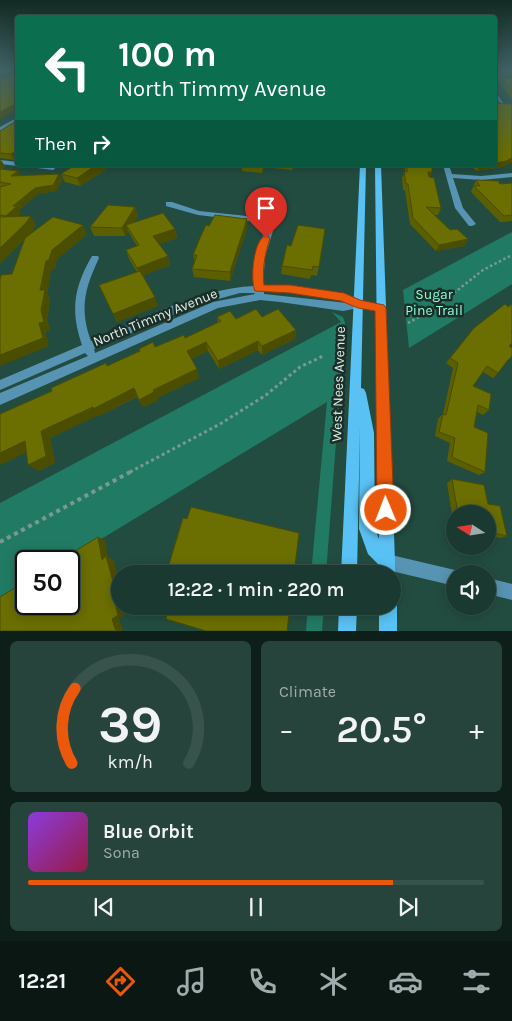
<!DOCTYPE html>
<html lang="en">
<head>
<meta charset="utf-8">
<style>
  body { margin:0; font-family:Karla,sans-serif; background:#27443c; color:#f1f3f6; height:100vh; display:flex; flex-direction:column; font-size:19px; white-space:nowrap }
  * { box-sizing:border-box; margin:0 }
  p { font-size:16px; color:#9facab }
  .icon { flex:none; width:28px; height:28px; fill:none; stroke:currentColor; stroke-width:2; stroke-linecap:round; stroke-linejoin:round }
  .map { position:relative; height:631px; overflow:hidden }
  .details { display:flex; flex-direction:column; gap:10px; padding:10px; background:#0e1f1a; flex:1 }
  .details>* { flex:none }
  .banner { position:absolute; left:15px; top:15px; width:482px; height:152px; border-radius:5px; box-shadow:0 2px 12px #0003,0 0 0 1px #38534c; background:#0b6e4f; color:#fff; overflow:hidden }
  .needle { width:32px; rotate:282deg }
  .fabs { position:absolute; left:446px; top:505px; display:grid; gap:10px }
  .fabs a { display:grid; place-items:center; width:50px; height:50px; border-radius:50%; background:#1a3930; box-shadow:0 2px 12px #0003,0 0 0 1px #38534c; font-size:25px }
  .speed { position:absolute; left:15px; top:550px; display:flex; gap:10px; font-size:25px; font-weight:700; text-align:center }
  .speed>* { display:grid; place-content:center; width:65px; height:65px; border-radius:50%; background:#1a3930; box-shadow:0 2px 12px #0003,0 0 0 1px #38534c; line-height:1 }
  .speed .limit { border:2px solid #111; border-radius:8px; background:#fff; color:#111 }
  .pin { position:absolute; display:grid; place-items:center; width:42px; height:42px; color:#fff; margin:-51px -21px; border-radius:50% 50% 50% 0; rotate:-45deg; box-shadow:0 0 5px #0007 }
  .pin .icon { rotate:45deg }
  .me { position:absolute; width:55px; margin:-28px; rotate:359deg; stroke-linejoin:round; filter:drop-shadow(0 0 4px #0008) }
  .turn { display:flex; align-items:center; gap:18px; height:105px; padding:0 20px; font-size:22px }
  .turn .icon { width:65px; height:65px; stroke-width:2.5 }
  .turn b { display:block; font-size:35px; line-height:42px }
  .then { display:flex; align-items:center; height:48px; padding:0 20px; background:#0003; gap:10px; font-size:19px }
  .big { font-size:38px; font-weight:600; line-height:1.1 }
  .details .tile { flex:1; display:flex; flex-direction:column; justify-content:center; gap:8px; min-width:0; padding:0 18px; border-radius:8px; background:#27443c }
  .details .dial { align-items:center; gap:0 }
  .dial svg { height:130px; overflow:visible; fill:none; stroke:#38534c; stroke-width:7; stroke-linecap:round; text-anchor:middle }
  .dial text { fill:#f1f3f6; stroke:none }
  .song { display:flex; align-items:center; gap:15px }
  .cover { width:60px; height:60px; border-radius:8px; background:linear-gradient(135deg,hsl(270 70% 55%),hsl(340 70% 35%)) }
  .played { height:5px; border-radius:2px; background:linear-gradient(90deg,#ea580c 80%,#38534c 80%) }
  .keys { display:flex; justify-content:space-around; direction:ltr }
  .heat { display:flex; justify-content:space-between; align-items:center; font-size:28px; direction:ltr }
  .details .tiles { flex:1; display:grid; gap:10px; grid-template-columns:1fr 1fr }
  .tile:last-child { grid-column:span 2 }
  .trip { position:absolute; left:111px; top:565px; width:290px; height:50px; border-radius:25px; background:#1a3930; box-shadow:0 2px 12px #0003,0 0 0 1px #38534c; font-weight:600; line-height:50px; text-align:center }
  .dock { display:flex; height:80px; justify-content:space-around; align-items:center; background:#0a1713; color:#9facab }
  .dock .icon { width:35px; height:35px }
  .dock .current { color:#ea580c }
  .dock b { font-size:22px; color:#f1f3f6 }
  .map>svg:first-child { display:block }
</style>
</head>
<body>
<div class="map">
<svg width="512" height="631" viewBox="0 0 512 631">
  <rect width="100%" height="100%" fill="#234c40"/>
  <path fill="#217b64" d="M 512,232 L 512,284 L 409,348 L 403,290 Z
    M 332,312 L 343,317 L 345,323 L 326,574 L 311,574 L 327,402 L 65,561 L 26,561 L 26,585 L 0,601 L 0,503 L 341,322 Z
    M 308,606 L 324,606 L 322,631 L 306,631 Z"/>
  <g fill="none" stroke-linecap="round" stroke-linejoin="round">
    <path stroke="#7a998f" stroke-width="2.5" stroke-dasharray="2.5 2.5" stroke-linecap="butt" d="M 408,323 L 435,308 L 483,270 L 512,255"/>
    <path stroke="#7a998f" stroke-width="3" stroke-dasharray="3 3" stroke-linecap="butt" d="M 130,472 L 220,424 L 266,395 L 300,367 L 323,356"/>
    <path stroke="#7a998f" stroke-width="4" stroke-dasharray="4 4" stroke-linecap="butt" d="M 0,542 L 132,471"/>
    <path fill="#5794b3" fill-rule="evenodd" d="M 495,77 L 512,79 L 512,81 L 495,79 Z
      M 495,91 L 504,104 L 500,103 L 495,96 Z
      M 18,117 L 18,121 L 0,131 L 0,127 Z
      M 0,160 L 18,162 L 18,165 L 20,165 L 18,166 L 0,164 Z
      M 26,165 L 59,165 L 53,170 L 29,167 Z
      M 443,165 L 449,165 L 452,174 L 481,176 L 512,173 L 512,177 L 481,180 L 453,178 L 463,208 L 476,224 L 472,226 L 469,226 L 455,208 Z
      M 166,202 L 172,202 L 199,211 L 275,219 L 276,221 L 265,257 L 263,285 L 277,285 L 344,294 L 360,301 L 383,305 L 385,308 L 380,312 L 358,308 L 343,311 L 280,302 L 260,300 L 218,308 L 0,405 L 0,393 L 88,356 L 85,353 L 0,390 L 0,380 L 82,345 C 70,310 74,287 92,256 L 98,256 L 99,258 C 85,288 79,308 91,341 C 143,319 197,289 254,286 L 256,257 L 267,223 L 198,215 L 166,206 ZM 277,291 L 342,300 L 347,303 L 264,294 L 264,292 ZM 240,293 L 254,293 L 255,294 L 213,302 L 95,353 L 94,349 L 196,305 Z
      M 387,554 L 455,570 L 461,574 L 455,574 L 455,586 L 387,570 L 381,568 L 379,562 L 381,556 Z
      M 488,578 L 512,584 L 512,600 L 488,594 Z"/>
    <path fill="#59c1f3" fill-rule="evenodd" d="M 360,165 L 366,165 L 361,388 L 364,389 L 366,393 L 374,433 L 375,529 L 379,539 L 375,165 L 381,165 L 395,562 L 395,574 L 392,580 L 392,574 L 379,574 L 379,565 L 368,554 L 359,529 L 360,427 L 357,574 L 341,574 Z
      M 392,599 L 397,606 L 397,631 L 379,631 L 379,606 L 392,606 Z
      M 339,606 L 357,606 L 356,631 L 338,631 Z"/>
  </g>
  <path fill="#5c5f00" d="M 495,69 L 512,69 L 512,77 L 495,75 Z
    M 502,77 L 512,78 L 512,100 L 499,81 Z
    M 18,120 L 18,157 L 14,160 L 0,158 L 0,131 Z
    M 0,160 L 5,166 L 2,169 L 18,171 L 21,176 L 59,174 L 62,180 L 56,191 L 38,194 L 19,210 L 21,213 L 17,216 L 36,225 L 31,233 L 28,236 L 87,234 L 57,259 L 55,269 L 51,269 L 47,294 L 50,298 L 47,319 L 50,330 L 45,332 L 49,346 L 12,274 L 25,239 L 0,263 Z
    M 75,165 L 103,165 L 105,170 L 80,186 L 65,182 L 61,174 Z
    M 242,165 L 294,165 L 292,170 L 264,167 L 262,173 L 242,171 Z
    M 404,165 L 432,165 L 432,172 L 430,177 L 441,208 L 438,215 L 434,215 L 450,230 L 468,239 L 464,246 L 436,251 L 410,224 L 405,190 L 403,190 L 402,178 L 405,171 Z
    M 469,165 L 495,165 L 502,167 L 477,171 Z
    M 476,180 L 500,184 L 512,183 L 512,221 L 500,222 L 471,192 Z
    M 135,207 L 138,216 L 134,222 L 175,229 L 177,238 L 159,244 L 168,256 L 170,265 L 143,275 L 158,306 L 117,322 L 99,285 L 137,272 L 129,259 L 126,250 L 137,246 L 128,231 L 125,236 L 94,236 L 90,227 Z
    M 247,219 L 247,228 L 230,281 L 194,277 L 192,269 L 195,263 L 193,255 L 209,226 Z
    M 325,229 L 317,276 L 311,275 L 310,279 L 281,274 L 282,266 L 291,246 Z
    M 512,304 L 512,343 L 509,346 L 506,362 L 498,373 L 493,378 L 483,372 L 473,386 L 489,410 L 483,415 L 477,412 L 474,427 L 485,472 L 479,475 L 447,461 L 450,443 L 435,436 L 438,419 L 443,414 L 453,368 L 446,363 L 474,328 Z
    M 217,317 L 236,319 L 262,317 L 296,330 L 295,339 L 262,355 L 258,350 L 219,369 L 208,351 L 191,359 L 197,369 L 199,378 L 157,398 L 158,400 L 143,407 L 137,397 L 99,416 L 98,415 L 50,438 L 55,463 L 38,471 L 26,452 L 0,465 L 107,366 L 155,347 L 185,338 L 218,323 Z
    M 452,479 L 488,504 L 507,536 L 500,538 L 488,535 L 488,514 L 455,514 L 455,529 L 454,528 L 447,483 Z"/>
  <path fill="#4b4d00" d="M 10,69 L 16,69 L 17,72 L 0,78 L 0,73 Z
    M 17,103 L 18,109 L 0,119 L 0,112 Z
    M 16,151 L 18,154 L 18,157 L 14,160 L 11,154 Z
    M 512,158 L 512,163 L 502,167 L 477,171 L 480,165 L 495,165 L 495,163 Z
    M 1,160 L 5,166 L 0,170 L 0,161 Z
    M 96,165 L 103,165 L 105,170 L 80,186 L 77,178 Z
    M 263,165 L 264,165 L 264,167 L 262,173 Z
    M 18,171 L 22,177 L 11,176 Z
    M 428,172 L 432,172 L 430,178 L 426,179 Z
    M 59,174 L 62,180 L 56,191 L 38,194 L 19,210 L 21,213 L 10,222 L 6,216 L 13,206 L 35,188 Z
    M 135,207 L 138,216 L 129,230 L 126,225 L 128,231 L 125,236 L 122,228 Z
    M 31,216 L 36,225 L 31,233 L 0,263 L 0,248 Z
    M 247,219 L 247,228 L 230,281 L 230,272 Z
    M 83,225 L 87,234 L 57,259 L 55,269 L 51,269 L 47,294 L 50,298 L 47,319 L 50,330 L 45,332 L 49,346 L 0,366 L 0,355 L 39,323 L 41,310 L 40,290 L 46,261 L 52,250 Z
    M 175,229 L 177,238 L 156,245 L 153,236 Z
    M 468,239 L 464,246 L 436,251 L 439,245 Z
    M 168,256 L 170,265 L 140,277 L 137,268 Z
    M 155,297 L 158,306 L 117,322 L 113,314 Z
    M 296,330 L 295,339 L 262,355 L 262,346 Z
    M 258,341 L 258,350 L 219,369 L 218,361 Z
    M 206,342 L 208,351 L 189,360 L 187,351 Z
    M 197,369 L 199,378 L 157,398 L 158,400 L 143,407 L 139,400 L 153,390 Z
    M 134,388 L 138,396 L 99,416 L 98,415 L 50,438 L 55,463 L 38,471 L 28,465 L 41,431 Z
    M 25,441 L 34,448 L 0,465 L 0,453 Z
    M 98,537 L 105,540 L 108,557 L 113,559 L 120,582 L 120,586 L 118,587 L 120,596 L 120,606 L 123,606 L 125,615 L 119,618 L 123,630 L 122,631 L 116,631 L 112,619 Z"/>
  <path fill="#6b6e00" stroke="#4b4d00" d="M 0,69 L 10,69 L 0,73 Z
    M 495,69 L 512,69 L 512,72 L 495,71 Z
    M 18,70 L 18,104 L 17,103 L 0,112 L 0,79 L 16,74 Z
    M 502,77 L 512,78 L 512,92 Z
    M 495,103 L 512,104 L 512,158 L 506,161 L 495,163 Z
    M 18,120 L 18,151 L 16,151 L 11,154 L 0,153 L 0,131 Z
    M 75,165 L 96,165 L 77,178 L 61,174 Z
    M 407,165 L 432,165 L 432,172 L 428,172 L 429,177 L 434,178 L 441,208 L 426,207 L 450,230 L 457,229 L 468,239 L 439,245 L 413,218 L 408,184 L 406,184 L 404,171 L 407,172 Z
    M 0,169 L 18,171 L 11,176 L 59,174 L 53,185 L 35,188 L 13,206 L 17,206 L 6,216 L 0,215 L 0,187 L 11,184 L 0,182 Z
    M 476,180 L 498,181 L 500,184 L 512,183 L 512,215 L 504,216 L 474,186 L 480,186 Z
    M 108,205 L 135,207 L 122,228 L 90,227 Z
    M 163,213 L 175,229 L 153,236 L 168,256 L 137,268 L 126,250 L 139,245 L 126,225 Z
    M 215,215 L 247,219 L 230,272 L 192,269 L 197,255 L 193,255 L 200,238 L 206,225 L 209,226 Z
    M 31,216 L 25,224 L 0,248 L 0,217 Z
    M 53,217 L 83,225 L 52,250 L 49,260 L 46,261 L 40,290 L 45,290 L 41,310 L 44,322 L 39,323 L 43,338 L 0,355 L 0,279 L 1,275 L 12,274 L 25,238 Z
    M 298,225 L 325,229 L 319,267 L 313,266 L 312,270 L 282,266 L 287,245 L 291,246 Z
    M 140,271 L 155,297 L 113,314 L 99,285 Z
    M 505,304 L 508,307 L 512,304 L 512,331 L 511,332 L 512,333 L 512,343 L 509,346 L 512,348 L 512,356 L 507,361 L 498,373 L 487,366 L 473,386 L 491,394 L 489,410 L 478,405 L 474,427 L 488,433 L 485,472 L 452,457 L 455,438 L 439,432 L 443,414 L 446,415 L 458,363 L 450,358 L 474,328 Z
    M 256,309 L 262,317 L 278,309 L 296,330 L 262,346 L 258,341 L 218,361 L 206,342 L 187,351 L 197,369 L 153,390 L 154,392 L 139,400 L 134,388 L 93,409 L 93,407 L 41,431 L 46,456 L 28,465 L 25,441 L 0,453 L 0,414 L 52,391 L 51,388 L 106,363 L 107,366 L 140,351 L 139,349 L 153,342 L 155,347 L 184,335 L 185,338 L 221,321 L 217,317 L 230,311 L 236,319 Z
    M 452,479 L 484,485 L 488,504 L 500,506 L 507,536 L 488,532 L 488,514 L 458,514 Z
    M 191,507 L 299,533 L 294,574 L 175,574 L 167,571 L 183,518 L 187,519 Z
    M 98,537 L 102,560 L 106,556 L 114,585 L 111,586 L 118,615 L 112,619 L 116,631 L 0,631 L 0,597 L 26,581 L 26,604 L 69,604 L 69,561 L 59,561 Z
    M 169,606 L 290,606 L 287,631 L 206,631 L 166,619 Z"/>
  <linearGradient id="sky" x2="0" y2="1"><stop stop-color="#132a23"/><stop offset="0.44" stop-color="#3f6164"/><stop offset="1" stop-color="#3f6164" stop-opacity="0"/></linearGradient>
  <rect width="512" height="158" fill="url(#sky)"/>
  <path fill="#ea580c" stroke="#983908" d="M 266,235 L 270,238 C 265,254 262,268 264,285 L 290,285 L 344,293 L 360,300 L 384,305 L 386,308 L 394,510 L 392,516 L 386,518 L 380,516 L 377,510 L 375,311 L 358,308 L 341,301 L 290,293 L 255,291 C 250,280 253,240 266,235 Z"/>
  <g text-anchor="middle" stroke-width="5" stroke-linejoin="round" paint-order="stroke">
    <g font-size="14" fill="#8bfdda" stroke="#1c2e28">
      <text x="434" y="299">Sugar<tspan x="434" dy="16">Pine Trail</tspan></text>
    </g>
    <g font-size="14" fill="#dbf0e8" stroke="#1c2e28">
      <text transform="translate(155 317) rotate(-22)" y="5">North Timmy Avenue</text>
      <text transform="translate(338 384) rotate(-88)" y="5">West Nees Avenue</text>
    </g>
  </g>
</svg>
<div class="fabs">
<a><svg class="needle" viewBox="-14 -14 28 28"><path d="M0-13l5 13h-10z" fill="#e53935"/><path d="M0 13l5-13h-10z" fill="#9facab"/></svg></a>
<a><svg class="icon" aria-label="sound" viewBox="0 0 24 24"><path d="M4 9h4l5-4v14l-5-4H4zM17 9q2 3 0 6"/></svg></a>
</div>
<div class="speed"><div class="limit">50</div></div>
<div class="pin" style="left:266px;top:238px;background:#d93025"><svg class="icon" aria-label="arrive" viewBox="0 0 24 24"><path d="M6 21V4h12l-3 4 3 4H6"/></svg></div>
<svg class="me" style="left:386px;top:510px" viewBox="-20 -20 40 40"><circle r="17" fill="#ea580c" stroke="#fff" stroke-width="3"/><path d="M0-11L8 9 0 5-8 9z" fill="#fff"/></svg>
<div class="trip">12:22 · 1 min · 220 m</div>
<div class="banner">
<div class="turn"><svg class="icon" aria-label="left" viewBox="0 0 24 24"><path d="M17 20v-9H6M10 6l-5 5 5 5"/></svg><div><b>100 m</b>North Timmy Avenue</div></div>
<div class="then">Then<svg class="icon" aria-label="right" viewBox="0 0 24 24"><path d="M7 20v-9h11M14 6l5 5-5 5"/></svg></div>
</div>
</div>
<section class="details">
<div class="tiles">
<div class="tile dial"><svg viewBox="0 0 100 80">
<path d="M14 69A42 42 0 1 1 86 69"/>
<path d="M14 69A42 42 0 0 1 16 23" stroke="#ea580c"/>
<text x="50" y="56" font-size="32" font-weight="700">39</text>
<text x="50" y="72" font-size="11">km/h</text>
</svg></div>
<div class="tile"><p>Climate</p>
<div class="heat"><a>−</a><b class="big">20.5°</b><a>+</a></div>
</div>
<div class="tile">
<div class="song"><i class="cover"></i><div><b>Blue Orbit</b><p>Sona</p></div></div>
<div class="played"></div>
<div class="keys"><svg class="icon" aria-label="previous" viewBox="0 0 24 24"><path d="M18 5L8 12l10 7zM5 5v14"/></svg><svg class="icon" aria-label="pause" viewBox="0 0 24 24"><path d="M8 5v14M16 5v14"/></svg><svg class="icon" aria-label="next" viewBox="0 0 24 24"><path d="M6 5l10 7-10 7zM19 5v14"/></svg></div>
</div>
</div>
</section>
<nav class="dock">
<b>12:21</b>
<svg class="icon current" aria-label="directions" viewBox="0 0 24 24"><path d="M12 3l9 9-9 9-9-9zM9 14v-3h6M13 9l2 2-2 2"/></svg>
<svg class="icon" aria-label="music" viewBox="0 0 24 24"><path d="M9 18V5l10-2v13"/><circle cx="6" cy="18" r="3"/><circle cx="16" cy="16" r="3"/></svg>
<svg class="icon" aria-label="phone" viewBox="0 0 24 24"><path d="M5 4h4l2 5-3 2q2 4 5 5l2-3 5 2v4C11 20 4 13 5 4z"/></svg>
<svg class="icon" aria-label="climate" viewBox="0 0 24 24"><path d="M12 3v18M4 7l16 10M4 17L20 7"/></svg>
<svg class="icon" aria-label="car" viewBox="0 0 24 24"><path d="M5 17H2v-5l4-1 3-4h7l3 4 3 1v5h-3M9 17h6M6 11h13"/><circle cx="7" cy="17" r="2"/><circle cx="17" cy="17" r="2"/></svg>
<svg class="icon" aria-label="filters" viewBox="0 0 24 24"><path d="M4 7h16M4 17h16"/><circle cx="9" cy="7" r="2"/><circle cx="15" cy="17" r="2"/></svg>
</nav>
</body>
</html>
